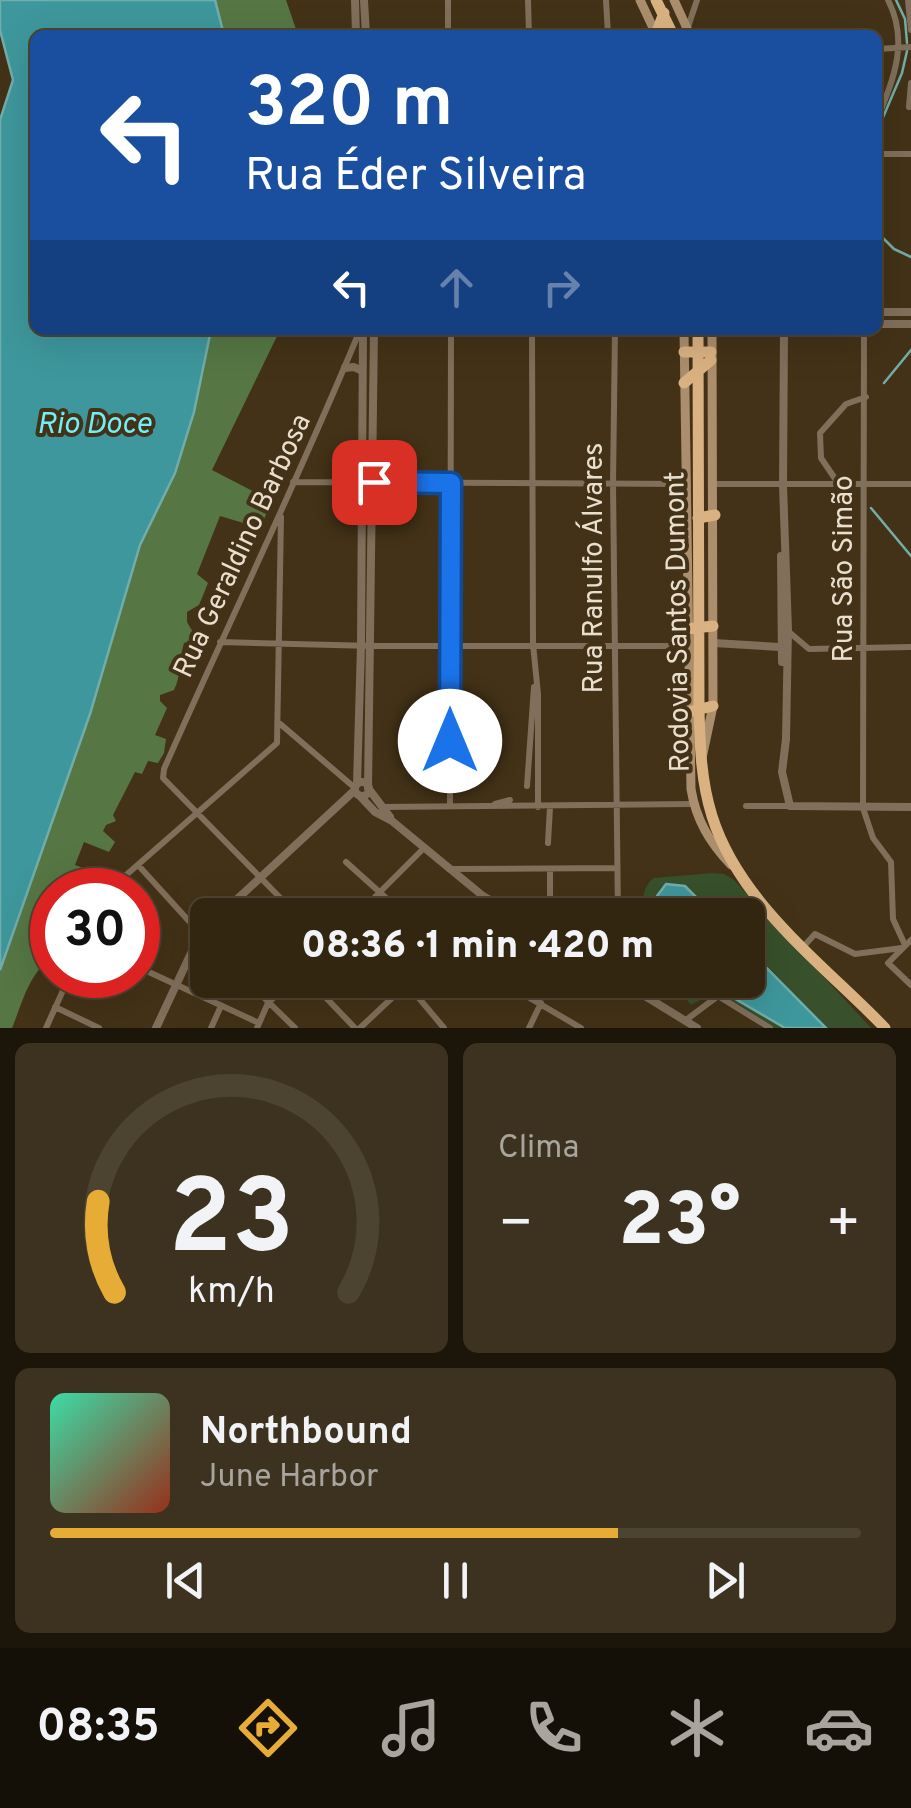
<!DOCTYPE html>
<html lang="pt">
<head>
<meta charset="utf-8">
<style>
  body { margin:0; font-family:Overpass,sans-serif; background:#3d321f; color:#f1f3f6; height:100vh; display:flex; flex-direction:column; font-size:38px; white-space:nowrap }
  * { box-sizing:border-box; margin:0 }
  p { font-size:32px; color:#a8a59f }
  .icon { flex:none; width:55px; height:55px; fill:none; stroke:currentColor; stroke-width:2; stroke-linecap:round; stroke-linejoin:round }
  .map { position:relative; height:1028px; overflow:hidden }
  .panel { display:flex; flex-direction:column; gap:15px; padding:15px; background:#1c1509; flex:1 }
  .panel>* { flex:none }
  .guide { position:absolute; left:30px; top:30px; width:852px; height:305px; border-radius:15px; box-shadow:0 10px 40px #0002,0 0 0 2px #4d4331; background:#1a4fa0; color:#fff; overflow:hidden }
  .speed { position:absolute; left:30px; top:868px; display:flex; gap:20px; font-size:50px; font-weight:700; text-align:center }
  .speed>* { display:grid; place-content:center; width:130px; height:130px; border-radius:50%; background:#322611; box-shadow:0 10px 40px #0002,0 0 0 2px #4d4331; line-height:1 }
  .speed .limit { border:15px solid #d22; background:#fff; color:#111 }
  .pin { position:absolute; display:grid; place-items:center; width:85px; height:85px; color:#fff; margin:-42px; border-radius:20px; box-shadow:0 5px 15px #0006 }
  .me { position:absolute; width:110px; margin:-55px; rotate:0deg; stroke-linejoin:round; filter:drop-shadow(0 0 8px #0008) }
  .turn { display:flex; align-items:center; gap:35px; height:210px; padding:0 50px; font-size:45px }
  .turn .icon { width:130px; height:130px; stroke-width:2.5 }
  .turn b { display:block; font-size:70px; line-height:85px }
  .lanes { display:flex; align-items:center; height:95px; padding:0 50px; background:#0003; justify-content:center; gap:50px; direction:ltr }
  .lanes .off { opacity:.35 }
  .big { font-size:75px; font-weight:800; line-height:1.1 }
  .panel .widget { flex:1; display:flex; flex-direction:column; justify-content:center; gap:15px; min-width:0; padding:0 35px; border-radius:15px; background:#3d321f }
  .panel .dial { align-items:center; gap:0 }
  .dial svg { height:260px; overflow:visible; fill:none; stroke:#4d4331; stroke-width:7; stroke-linecap:round; text-anchor:middle }
  .dial text { fill:#f1f3f6; stroke:none }
  .song { display:flex; align-items:center; gap:30px }
  .cover { width:120px; height:120px; border-radius:15px; background:linear-gradient(135deg,hsl(160 70% 55%),hsl(10 70% 35%)) }
  .played { height:10px; border-radius:5px; background:linear-gradient(90deg,#e7ac36 70%,#4d4331 70%) }
  .keys { display:flex; justify-content:space-around; direction:ltr }
  .heat { display:flex; justify-content:space-between; align-items:center; font-size:55px; direction:ltr }
  .panel .tiles { flex:1; display:grid; gap:15px; grid-template-columns:1fr 1fr }
  .widget:last-child { grid-column:span 2 }
  .trip { position:absolute; left:190px; top:898px; width:575px; height:100px; border-radius:15px; background:#322611; box-shadow:0 10px 40px #0002,0 0 0 2px #4d4331; font-weight:800; line-height:100px; text-align:center }
  .dock { display:flex; height:160px; justify-content:space-around; align-items:center; background:#140f07; color:#a8a59f }
  .dock .icon { width:70px; height:70px }
  .dock .selected { color:#e7ac36 }
  .dock b { font-size:45px; color:#f1f3f6 }
  .map>svg:first-child { display:block }
</style>
</head>
<body>
<div class="map">
<svg width="911" height="1028" viewBox="0 0 911 1028">
  <rect width="100%" height="100%" fill="#433217"/>
  <path fill="#38502b" d="M 712,873 L 724,874 L 734,880 L 871,1028 L 772,1028 L 719,995 L 704,998 L 691,1005 L 671,980 L 748,980 L 748,915 L 644,915 C 642,902 642,886 654,878 Z"/>
  <path fill="#567744" d="M 215,0 L 286,0 L 298,35 L 224,35 Z
    M 211,330 L 280,330 L 212,470 L 272,501 L 260,528 L 220,516 L 197,574 L 208,583 L 199,605 L 187,612 L 187,622 L 194,634 L 191,641 L 184,643 C 179,660 181,676 174,690 L 160,695 L 160,701 L 167,708 L 155,735 L 166,739 L 164,753 L 158,763 L 148,761 L 142,774 L 135,772 L 113,815 L 116,821 L 106,825 L 103,831 L 115,842 L 109,852 L 84,842 L 75,865 L 86,869 L 81,890 L 52,890 L 52,956 C 28,976 23,1001 12,1028 L 0,1028 L 0,970 L 90,714 L 140,545 L 175,473 L 194,412 Z"/>
  <path fill="#3e979c" stroke="#71adab" stroke-width="2.5" d="M 0,0 L 215,0 L 224,35 L 35,35 L 35,330 L 211,330 L 194,412 L 175,473 L 140,545 L 90,714 L 0,970 L 0,120 L 13,80 L 0,30 Z
    M 666,884 L 685,886 L 714,915 L 657,915 L 654,911 L 657,896 Z
    M 748,949 L 826,1028 L 785,1028 L 715,987 L 690,980 L 748,980 Z"/>
  <g fill="none" stroke-linecap="round" stroke-linejoin="round">
    <path stroke="#71adab" stroke-width="2.5" d="M 896,0 L 905,19 L 907,43
      M 878,129 L 902,73 L 907,51
      M 878,233 L 894,249 L 911,257
      M 884,383 L 911,350
      M 871,508 L 911,556"/>
    <path stroke="#806f5a" stroke-width="6" d="M 448,0 L 448,35
      M 528,0 L 529,35
      M 606,0 L 608,35
      M 908,0 L 911,30
      M 688,27 L 697,0
      M 878,49 L 911,47
      M 909,107 L 911,83
      M 878,117 C 894,78 909,41 888,0
      M 878,154 L 911,154
      M 532,330 L 533,644 L 538,694 L 538,807
      M 615,330 L 613,484 L 618,915
      M 864,330 L 863,808 L 873,838 L 891,862 L 893,919 L 905,945
      M 293,482 L 685,484
      M 838,483 L 821,458 L 820,433 L 846,404 L 866,397
      M 715,484 L 911,484
      M 789,632 L 809,649 L 911,647
      M 220,642 L 373,646 L 687,646
      M 278,722 L 355,788
      M 527,786 L 534,687
      M 495,804 L 510,800
      M 450,806 L 451,330
      M 746,806 L 790,806
      M 383,807 L 693,804
      M 548,843 L 550,807
      M 346,862 L 405,915
      M 138,865 L 208,942
      M 449,869 L 617,868
      M 550,870 L 550,915
      M 109,890 L 277,743 L 281,517
      M 297,915 L 163,778 L 164,769 C 229,622 299,478 360,330
      M 357,915 L 423,849
      M 467,915 L 483,896
      M 911,940 L 888,963 L 911,985
      M 803,947 L 815,934 L 855,954 L 902,948
      M 138,967 L 259,1023
      M 246,980 L 295,1028
      M 309,980 L 355,1028
      M 499,980 L 581,1028
      M 407,984 L 444,1028
      M 329,1000 L 350,980
      M 55,1007 L 99,1028
      M 686,1020 L 718,996 L 770,1028
      M 46,1028 L 70,975
      M 211,1028 L 221,1006
      M 257,1028 L 268,1003 L 292,980
      M 360,1028 L 411,980
      M 529,1028 L 541,1003"/>
    <path stroke="#806f5a" stroke-width="8" d="M 355,0 L 356,35
      M 364,0 L 366,35
      M 878,312 L 911,312
      M 878,324 L 911,324
      M 784,330 L 783,485 L 788,630 L 786,739 L 782,772 L 790,806 L 911,807
      M 345,368 L 354,367 L 362,371
      M 781,556 L 782,662
      M 714,643 L 780,647
      M355 789a7 7 0 1 1 14 0a7 7 0 1 1-14 0Z
      M 357,784 L 361,646 L 363,330
      M 368,788 L 374,330
      M 368,788 L 390,817
      M 359,795 L 375,812 L 392,821 L 483,896 L 515,915
      M 220,915 L 355,790
      M 619,980 L 697,1028
      M 156,1028 L 200,934 L 208,927"/>
    <path stroke="#ab8e6d" stroke-width="9" d="M 640,0 L 656,34
      M 674,0 L 690,35
      M 684,330 L 691,789 C 696,820 710,843 731,865
      M 702,758 L 713,706 L 712,330"/>
    <path stroke="#dab282" stroke-width="11" d="M 656,0 L 673,35
      M 656,34 L 664,13
      M 698,330 L 699,710 C 700,746 701,781 712,816 C 739,903 824,965 885,1028
      M 684,352 L 711,352
      M 684,383 L 711,360
      M 698,518 L 715,515
      M 686,629 L 713,626
      M 688,712 L 713,706"/>
  </g>
  <g fill="none" stroke-linecap="round" stroke-linejoin="round">
    <g stroke="#114b97" stroke-width="25">
      <path id="route" d="M 374,482 L 451,483 L 450,741"/>
    </g>
    <use href="#route" stroke="#1a73e8" stroke-width="18"/>
  </g>
  <g text-anchor="middle" stroke-width="8" stroke-linejoin="round" paint-order="stroke">
    <g font-size="28" fill="#e9dfcf" stroke="#433217">
      <text transform="translate(241 545) rotate(-65)" y="10">Rua Geraldino Barbosa</text>
      <text transform="translate(592 568) rotate(-90)" y="10">Rua Ranulfo Álvares</text>
      <text transform="translate(842 569) rotate(-90)" y="10">Rua São Simão</text>
      <text transform="translate(676 622) rotate(-91)" y="10">Rodovia Santos Dumont</text>
    </g>
    <g font-size="30" font-style="italic" fill="#6ff0f7" stroke="#433217">
      <text x="94" y="433">Rio Doce</text>
    </g>
  </g>
</svg>
<div class="speed"><div class="limit">30</div></div>
<div class="pin" style="left:374px;top:482px;background:#d93025"><svg class="icon" aria-label="arrive" viewBox="0 0 24 24"><path d="M6 21V4h12l-3 4 3 4H6"/></svg></div>
<svg class="me" style="left:450px;top:741px" viewBox="-20 -20 40 40"><circle r="19" fill="#fff"/><path d="M0-13L10 11 0 6-10 11z" fill="#1a73e8"/></svg>
<div class="trip">08:36 · 1 min · 420 m</div>
<div class="guide">
<div class="turn"><svg class="icon" aria-label="left" viewBox="0 0 24 24"><path d="M17 20v-9H6M10 6l-5 5 5 5"/></svg><div><b>320 m</b>Rua Éder Silveira</div></div>
<div class="lanes"><svg class="icon" aria-label="left" viewBox="0 0 24 24"><path d="M17 20v-9H6M10 6l-5 5 5 5"/></svg><svg class="icon off" aria-label="ahead" viewBox="0 0 24 24"><path d="M12 20V5M6 11l6-6 6 6"/></svg><svg class="icon off" aria-label="right" viewBox="0 0 24 24"><path d="M7 20v-9h11M14 6l5 5-5 5"/></svg></div>
</div>
</div>
<section class="panel">
<div class="tiles">
<div class="widget dial"><svg viewBox="0 0 100 80">
<path d="M14 69A42 42 0 1 1 86 69"/>
<path d="M14 69A42 42 0 0 1 9 41" stroke="#e7ac36"/>
<text x="50" y="56" font-size="32" font-weight="700">23</text>
<text x="50" y="72" font-size="11">km/h</text>
</svg></div>
<div class="widget"><p>Clima</p>
<div class="heat"><a>−</a><b class="big">23°</b><a>+</a></div>
</div>
<div class="widget">
<div class="song"><i class="cover"></i><div><b>Northbound</b><p>June Harbor</p></div></div>
<div class="played"></div>
<div class="keys"><svg class="icon" aria-label="previous" viewBox="0 0 24 24"><path d="M18 5L8 12l10 7zM5 5v14"/></svg><svg class="icon" aria-label="pause" viewBox="0 0 24 24"><path d="M8 5v14M16 5v14"/></svg><svg class="icon" aria-label="next" viewBox="0 0 24 24"><path d="M6 5l10 7-10 7zM19 5v14"/></svg></div>
</div>
</div>
</section>
<nav class="dock">
<b>08:35</b>
<svg class="icon selected" aria-label="directions" viewBox="0 0 24 24"><path d="M12 3l9 9-9 9-9-9zM9 14v-3h6M13 9l2 2-2 2"/></svg>
<svg class="icon" aria-label="music" viewBox="0 0 24 24"><path d="M9 18V5l10-2v13"/><circle cx="6" cy="18" r="3"/><circle cx="16" cy="16" r="3"/></svg>
<svg class="icon" aria-label="phone" viewBox="0 0 24 24"><path d="M5 4h4l2 5-3 2q2 4 5 5l2-3 5 2v4C11 20 4 13 5 4z"/></svg>
<svg class="icon" aria-label="climate" viewBox="0 0 24 24"><path d="M12 3v18M4 7l16 10M4 17L20 7"/></svg>
<svg class="icon" aria-label="car" viewBox="0 0 24 24"><path d="M5 17H2v-5l4-1 3-4h7l3 4 3 1v5h-3M9 17h6M6 11h13"/><circle cx="7" cy="17" r="2"/><circle cx="17" cy="17" r="2"/></svg>
</nav>
</body>
</html>
